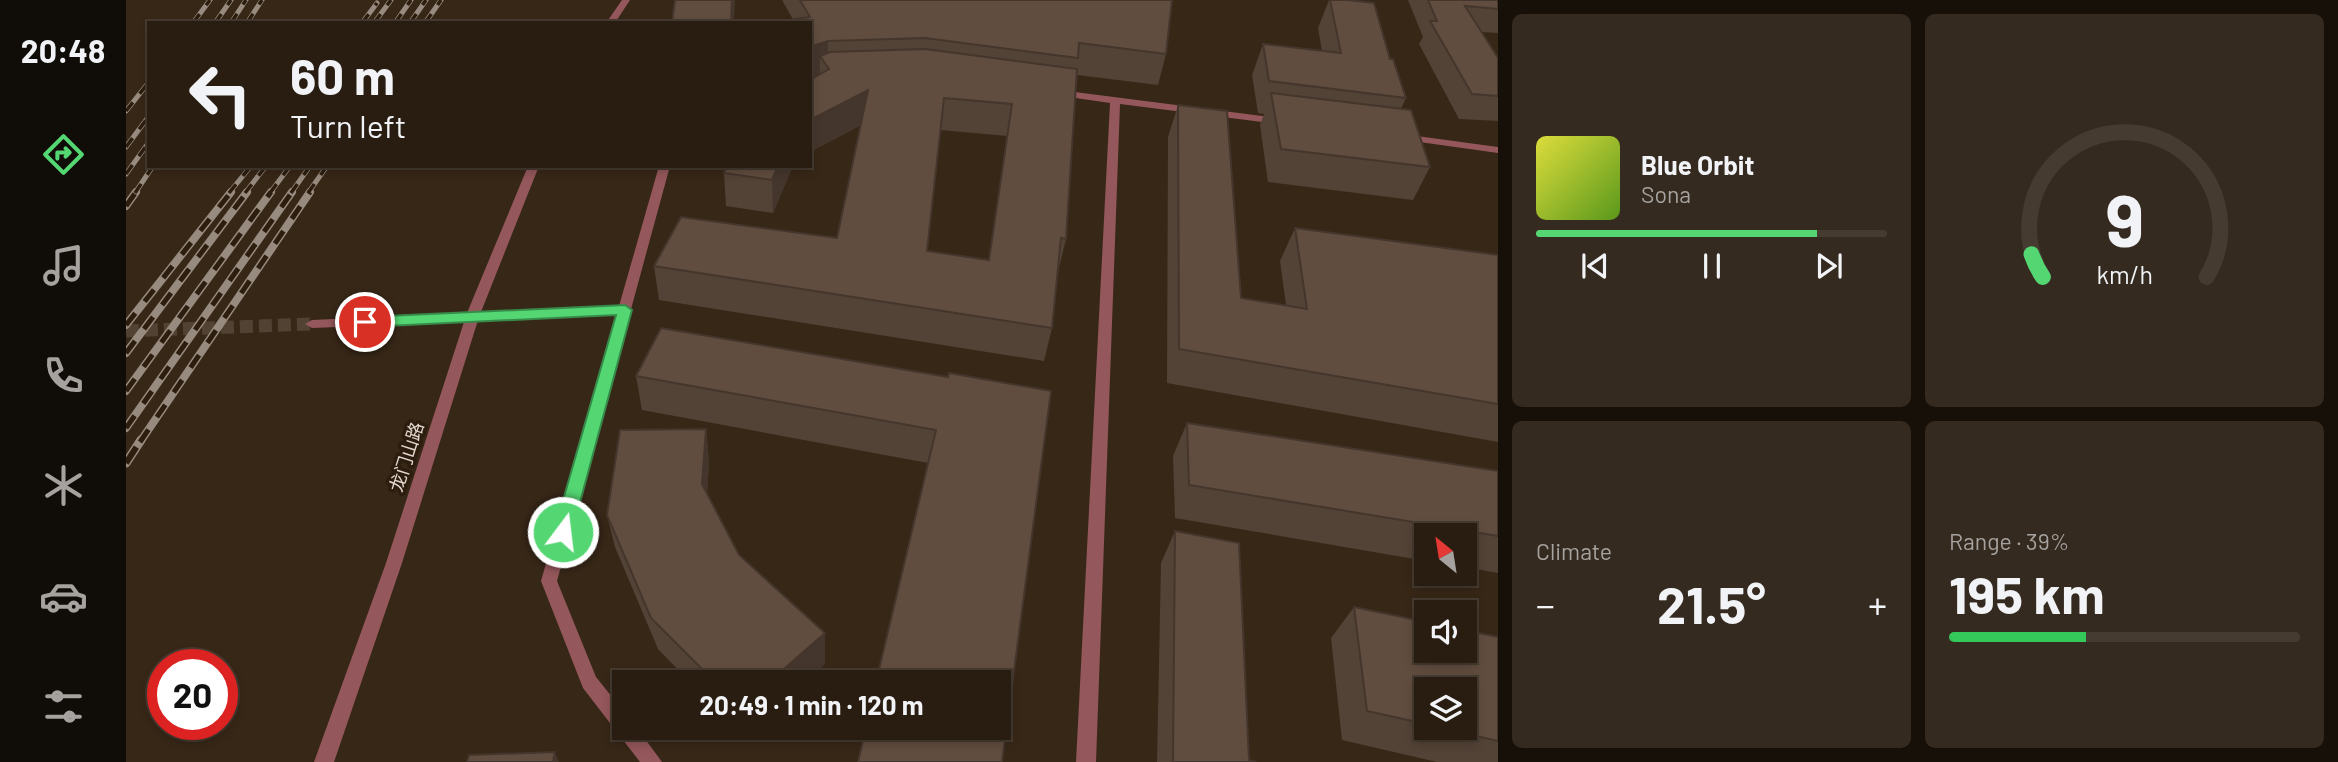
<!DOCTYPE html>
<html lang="en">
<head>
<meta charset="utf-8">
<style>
  body { margin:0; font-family:Barlow,"Noto Sans SC",sans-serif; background:#352a1f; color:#f1f3f6; height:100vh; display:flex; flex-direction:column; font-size:26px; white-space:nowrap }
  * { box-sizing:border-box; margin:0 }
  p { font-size:23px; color:#a5a29f }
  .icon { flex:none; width:38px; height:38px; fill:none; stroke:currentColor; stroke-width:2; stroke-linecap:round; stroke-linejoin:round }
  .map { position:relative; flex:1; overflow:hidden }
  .panel { display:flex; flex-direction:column; gap:14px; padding:14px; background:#171009; width:840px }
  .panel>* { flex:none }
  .guide { position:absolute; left:21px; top:21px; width:665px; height:147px; border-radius:0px; box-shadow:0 4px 10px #0003,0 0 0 2px #453b31; background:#291d11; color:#f1f3f6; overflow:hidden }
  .needle { width:46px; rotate:330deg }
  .fabs { position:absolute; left:1288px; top:523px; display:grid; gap:14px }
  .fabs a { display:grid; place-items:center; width:63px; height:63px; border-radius:0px; background:#291d11; box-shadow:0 4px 10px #0003,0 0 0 2px #453b31; font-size:35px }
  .speed { position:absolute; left:21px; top:649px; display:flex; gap:14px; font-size:35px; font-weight:700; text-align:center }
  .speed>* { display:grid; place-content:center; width:91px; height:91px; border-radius:50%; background:#291d11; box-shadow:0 4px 10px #0003,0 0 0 2px #453b31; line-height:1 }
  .speed .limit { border:10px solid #d22; background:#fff; color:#111 }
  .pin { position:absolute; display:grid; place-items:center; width:60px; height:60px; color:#fff; margin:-30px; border:4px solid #fff; border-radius:50%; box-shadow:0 2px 7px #0007 }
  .me { position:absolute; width:77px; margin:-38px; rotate:15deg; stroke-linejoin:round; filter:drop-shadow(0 0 5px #0008) }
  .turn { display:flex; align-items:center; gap:24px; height:147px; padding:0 28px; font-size:32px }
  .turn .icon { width:91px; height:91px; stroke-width:2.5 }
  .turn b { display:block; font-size:49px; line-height:60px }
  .big { font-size:52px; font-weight:700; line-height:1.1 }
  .panel .widget { flex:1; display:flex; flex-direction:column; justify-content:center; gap:10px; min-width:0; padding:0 24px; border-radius:10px; background:#352a1f }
  .panel .dial { align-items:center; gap:0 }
  .dial svg { height:182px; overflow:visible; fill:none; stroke:#453b31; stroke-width:7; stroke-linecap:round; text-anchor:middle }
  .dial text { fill:#f1f3f6; stroke:none }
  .song { display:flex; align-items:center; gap:21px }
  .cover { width:84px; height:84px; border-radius:10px; background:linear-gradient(135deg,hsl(60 70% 55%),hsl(90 70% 35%)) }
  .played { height:7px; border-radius:4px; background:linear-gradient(90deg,#54d672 80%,#453b31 80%) }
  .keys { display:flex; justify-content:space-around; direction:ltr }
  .heat { display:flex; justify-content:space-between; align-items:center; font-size:38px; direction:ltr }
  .charge { height:10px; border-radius:5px; background:linear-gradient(90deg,#34c759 39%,#453b31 0) }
  .panel .tiles { flex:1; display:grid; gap:14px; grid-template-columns:repeat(2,1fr) }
  .trip { position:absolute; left:486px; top:670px; width:399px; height:70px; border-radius:0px; background:#291d11; box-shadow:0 4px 10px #0003,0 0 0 2px #453b31; font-weight:700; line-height:70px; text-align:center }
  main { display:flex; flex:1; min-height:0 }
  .tabs { display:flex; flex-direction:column; width:126px; justify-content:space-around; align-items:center; background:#100c07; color:#a5a29f }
  .tabs .icon { width:49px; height:49px }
  .tabs .selected { color:#54d672 }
  .tabs b { font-size:32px; color:#f1f3f6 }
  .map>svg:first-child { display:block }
</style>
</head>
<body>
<main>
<nav class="tabs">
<b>20:48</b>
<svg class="icon selected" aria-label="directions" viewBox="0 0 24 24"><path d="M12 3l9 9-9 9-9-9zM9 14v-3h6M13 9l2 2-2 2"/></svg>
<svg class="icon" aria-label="music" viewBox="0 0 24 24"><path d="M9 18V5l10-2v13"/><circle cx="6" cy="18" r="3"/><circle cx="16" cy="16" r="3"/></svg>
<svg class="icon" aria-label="phone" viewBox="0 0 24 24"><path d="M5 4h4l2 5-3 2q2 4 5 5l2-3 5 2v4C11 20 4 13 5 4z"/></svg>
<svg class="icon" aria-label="climate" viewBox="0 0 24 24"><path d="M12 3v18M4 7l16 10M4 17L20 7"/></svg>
<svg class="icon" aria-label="car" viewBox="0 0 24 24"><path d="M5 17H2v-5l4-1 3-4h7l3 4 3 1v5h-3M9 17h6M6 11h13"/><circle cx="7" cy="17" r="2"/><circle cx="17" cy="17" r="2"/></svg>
<svg class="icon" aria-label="filters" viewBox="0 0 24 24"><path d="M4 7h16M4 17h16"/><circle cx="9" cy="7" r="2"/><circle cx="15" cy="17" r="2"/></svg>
</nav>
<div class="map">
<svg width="1372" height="762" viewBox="0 0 1372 762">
  <rect width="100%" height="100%" fill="#372717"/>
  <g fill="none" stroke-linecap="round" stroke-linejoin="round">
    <path stroke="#514233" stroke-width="13" stroke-dasharray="13 6" stroke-linecap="butt" d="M 0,331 L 186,324"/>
    <path fill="#94575b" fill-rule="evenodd" d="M 933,90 L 1152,118 L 1157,121 L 1152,124 L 994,104 L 970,762 L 950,762 L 984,103 L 929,95 L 929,91 Z
      M 1276,134 L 1372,147 L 1372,153 L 1272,139 L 1272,135 Z
      M 533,166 L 544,166 L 431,581 L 470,677 L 499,713 L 499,728 L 511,728 L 536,762 L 514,762 L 457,688 L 415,581 L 491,315 L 346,321 L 339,317 L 346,313 L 493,306 Z"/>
    <path fill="#94575b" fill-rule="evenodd" d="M 496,0 L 504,0 L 489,23 L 480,23 Z
      M 402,166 L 413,166 L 353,317 L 276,563 L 208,762 L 188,762 L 260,563 L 338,322 L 186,328 L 179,324 L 186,320 L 341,313 Z"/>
    <g stroke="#978a7e" stroke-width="5">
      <path id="rail-far2" d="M 67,23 L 84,0
        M 89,23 L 105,0
        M 105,23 L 120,0
        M 121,23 L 136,0
        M 236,23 L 251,3
        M 248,23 L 265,0
        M 269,23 L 285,0
        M 284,23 L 300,0
        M 299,23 L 315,0
        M 0,111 L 23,82
        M 0,147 L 23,116
        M 0,174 L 23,142
        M 9,193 L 27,166
        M 103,193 L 125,166
        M 119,193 L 140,166
        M 144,193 L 164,166
        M 165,193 L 184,166
        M 182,193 L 201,166"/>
    </g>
    <g stroke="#978a7e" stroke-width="8">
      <path id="rail-far1" d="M 0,206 L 10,192
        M 0,325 L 105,192
        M 0,353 L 121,192
        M 0,391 L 145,192
        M 0,428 L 166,192
        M 14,442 L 184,192"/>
    </g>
    <g stroke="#978a7e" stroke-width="9">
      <path id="rail" d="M 0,463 L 15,440"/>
    </g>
    <use href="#rail-far2" stroke="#2c1d0e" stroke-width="3.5" stroke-dasharray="11" stroke-linecap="butt"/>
    <use href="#rail-far1" stroke="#2c1d0e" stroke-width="5" stroke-dasharray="15" stroke-linecap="butt"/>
    <use href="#rail" stroke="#2c1d0e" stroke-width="6" stroke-dasharray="19" stroke-linecap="butt"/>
  </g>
  <path fill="#534236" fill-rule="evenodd" d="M 656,0 L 1046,0 L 1040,54 L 1032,85 L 951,75 L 940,239 L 932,272 L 931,272 L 926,328 L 918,361 L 533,300 L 528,266 L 711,238 L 735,125 L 684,152 L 684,80 L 690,76 L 687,77 L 684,72 L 684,23 L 669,23 ZM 814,130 L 881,136 L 863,260 L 801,251 Z
    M 1203,0 L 1222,0 L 1264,59 L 1280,98 L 1275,109 L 1304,167 L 1287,200 L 1142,182 L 1134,125 L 1138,114 L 1132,113 L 1126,75 L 1137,44 L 1196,51 L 1192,28 Z
    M 1282,0 L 1372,0 L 1372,33 L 1355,32 L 1372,58 L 1372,121 L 1333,119 L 1293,44 L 1297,37 Z
    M 1052,105 L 1115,298 L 1160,305 L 1154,261 L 1169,228 L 1372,255 L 1372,442 L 1041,383 L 1042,137 Z
    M 667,166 L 647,213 L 600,206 L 598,173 Z
    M 510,376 L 822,377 L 802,463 L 516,410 Z
    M 1061,423 L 1372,471 L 1372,573 L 1339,567 L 1339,536 L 1300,536 L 1300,561 L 1049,518 L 1047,456 Z
    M 580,429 L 583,462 L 581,495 L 613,555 L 699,633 L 699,664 L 678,682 L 564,682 L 532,649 L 489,547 L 481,515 Z
    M 1049,531 L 1123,760 L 1130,762 L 1031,762 L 1035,563 Z
    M 1228,607 L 1372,637 L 1372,762 L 1311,762 L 1216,740 L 1205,638 ZM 1300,690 L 1339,728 L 1300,728 Z
    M 609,728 L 628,728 L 618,737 Z"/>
  <path fill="#44362c" d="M 606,0 L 609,0 L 608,23 L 605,23 Z
    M 702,41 L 702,68 L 694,56 L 694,75 L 687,77 L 687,46 Z
    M 742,90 L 741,122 L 684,152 L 684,120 Z
    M 652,166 L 667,166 L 647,213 L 646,180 Z
    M 580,429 L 583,462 L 580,517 L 576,484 Z
    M 699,633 L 699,664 L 678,682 L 643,682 Z
    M 617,728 L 628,728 L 618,737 Z
    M 429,752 L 433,762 L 427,762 Z"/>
  <path fill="#614d3f" stroke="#44362c" stroke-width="2" fill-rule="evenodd" d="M 549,0 L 606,0 L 605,23 L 546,23 Z
    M 674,0 L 1046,0 L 1040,54 L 953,43 L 952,58 L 799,38 L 702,41 L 687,46 L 684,42 L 684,23 L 672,23 L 669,19 L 684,17 Z
    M 1204,0 L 1222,0 L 1248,3 L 1264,59 L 1267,59 L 1280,98 L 1143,81 L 1137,44 L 1215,53 Z
    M 1302,0 L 1372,0 L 1372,9 L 1339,6 L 1372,58 L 1372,96 L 1346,94 L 1304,21 L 1311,21 Z
    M 799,49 L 951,69 L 940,239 L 935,238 L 926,328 L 528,266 L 555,217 L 711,238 L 742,90 L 684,120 L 684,80 L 703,69 L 694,56 L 704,52 ZM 818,98 L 886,104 L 863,260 L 801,251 Z
    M 1145,93 L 1285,110 L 1304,167 L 1155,149 Z
    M 1052,105 L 1101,111 L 1115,298 L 1181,309 L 1169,228 L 1372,255 L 1372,404 L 1053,349 Z
    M 601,166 L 652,166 L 646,180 L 598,173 Z
    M 535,328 L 822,377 L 823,373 L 925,391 L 876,762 L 732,762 L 740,728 L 873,728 L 873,682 L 750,682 L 810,430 L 510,376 Z
    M 1061,423 L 1372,471 L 1372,536 L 1063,485 Z
    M 580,429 L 576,484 L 613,555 L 699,633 L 643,682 L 589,682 L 525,618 L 481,515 L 494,430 Z
    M 1049,531 L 1113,543 L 1123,760 L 1130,762 L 1047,762 Z
    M 1228,607 L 1300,622 L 1300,651 L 1339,651 L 1339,630 L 1372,637 L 1372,741 L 1316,728 L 1339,728 L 1339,690 L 1300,690 L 1300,724 L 1241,711 Z
    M 429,752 L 427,762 L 341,762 L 343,755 Z"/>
  <path fill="#54d672" stroke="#378b4a" stroke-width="2" d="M 499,305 L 506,310 L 446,532 L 437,540 L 428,532 L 490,315 L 239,327 L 232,322 L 239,317 Z"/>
  <g text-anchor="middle" stroke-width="7" stroke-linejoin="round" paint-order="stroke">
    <g font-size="18" fill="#e4d9d0" stroke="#2c1d0e">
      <text transform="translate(281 457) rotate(-72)" y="6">龙门山路</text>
    </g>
  </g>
</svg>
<div class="fabs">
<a><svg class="needle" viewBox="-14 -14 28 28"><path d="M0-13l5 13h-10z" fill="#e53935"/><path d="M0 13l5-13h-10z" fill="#a5a29f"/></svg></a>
<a><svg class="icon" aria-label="sound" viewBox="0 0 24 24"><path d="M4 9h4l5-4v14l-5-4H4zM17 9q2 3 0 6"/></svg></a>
<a><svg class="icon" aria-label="layers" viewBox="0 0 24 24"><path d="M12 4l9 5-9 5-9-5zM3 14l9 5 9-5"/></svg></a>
</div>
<div class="speed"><div class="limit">20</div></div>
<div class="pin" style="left:239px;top:322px;background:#d93025"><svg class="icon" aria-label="arrive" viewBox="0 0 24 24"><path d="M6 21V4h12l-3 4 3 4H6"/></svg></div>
<svg class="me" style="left:437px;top:532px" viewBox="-20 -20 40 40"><circle r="17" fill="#54d672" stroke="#fff" stroke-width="3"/><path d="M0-11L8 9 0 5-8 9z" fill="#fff"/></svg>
<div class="trip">20:49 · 1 min · 120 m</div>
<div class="guide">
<div class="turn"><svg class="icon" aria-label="left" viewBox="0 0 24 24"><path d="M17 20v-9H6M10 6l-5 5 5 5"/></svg><div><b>60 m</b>Turn left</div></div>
</div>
</div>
<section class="panel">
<div class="tiles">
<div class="widget">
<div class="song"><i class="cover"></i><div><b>Blue Orbit</b><p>Sona</p></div></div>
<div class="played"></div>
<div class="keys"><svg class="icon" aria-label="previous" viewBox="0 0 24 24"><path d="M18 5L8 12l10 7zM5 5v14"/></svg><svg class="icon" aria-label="pause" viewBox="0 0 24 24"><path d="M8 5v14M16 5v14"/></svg><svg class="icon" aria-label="next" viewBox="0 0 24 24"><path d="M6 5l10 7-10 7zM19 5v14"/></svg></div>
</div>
<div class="widget dial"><svg viewBox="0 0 100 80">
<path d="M14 69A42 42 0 1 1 86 69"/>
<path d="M14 69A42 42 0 0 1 9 59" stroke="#54d672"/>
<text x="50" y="56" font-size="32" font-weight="700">9</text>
<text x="50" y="72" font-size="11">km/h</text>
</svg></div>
<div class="widget"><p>Climate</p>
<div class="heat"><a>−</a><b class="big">21.5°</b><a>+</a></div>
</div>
<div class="widget"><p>Range · 39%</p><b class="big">195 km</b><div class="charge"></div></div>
</div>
</section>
</main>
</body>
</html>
